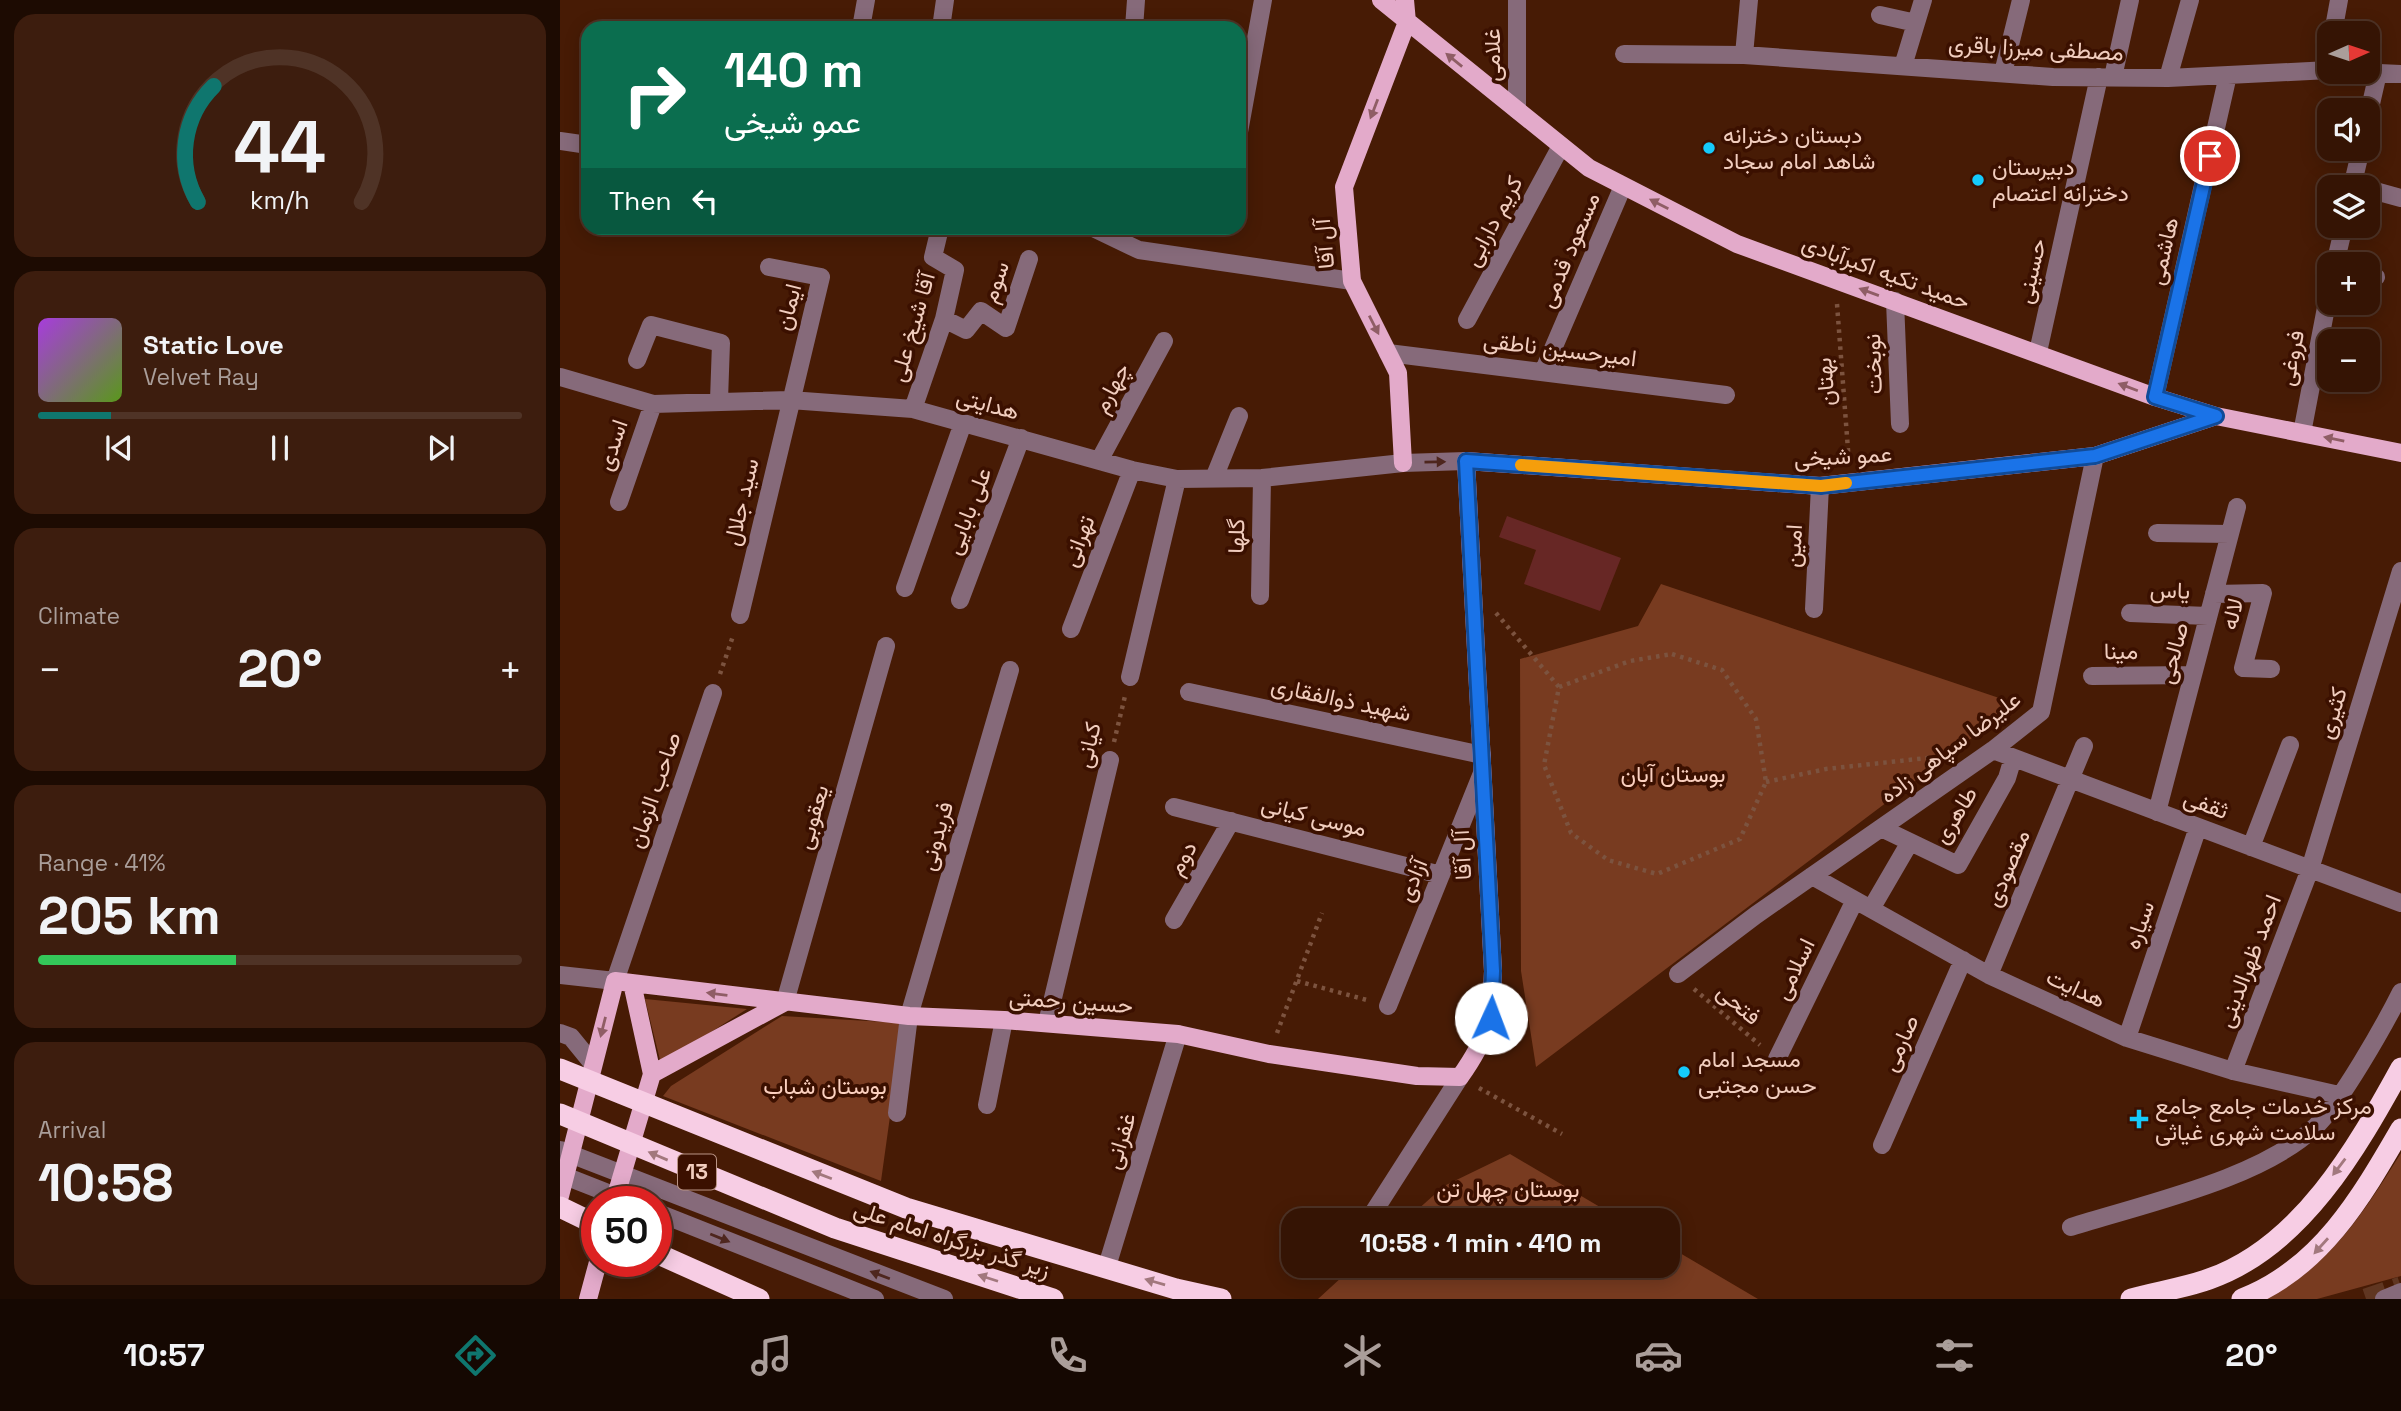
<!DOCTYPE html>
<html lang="en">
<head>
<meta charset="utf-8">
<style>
  body { margin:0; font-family:"Space Grotesk",Vazirmatn,sans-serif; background:#3d1d0e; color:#f1f3f6; height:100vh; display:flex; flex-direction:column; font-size:26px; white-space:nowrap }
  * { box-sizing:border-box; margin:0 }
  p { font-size:23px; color:#aa9e9a }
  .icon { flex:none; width:38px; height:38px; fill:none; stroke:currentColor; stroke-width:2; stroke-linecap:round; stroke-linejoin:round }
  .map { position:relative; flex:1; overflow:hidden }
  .side { display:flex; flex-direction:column; gap:14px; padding:14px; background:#1d0b02; width:560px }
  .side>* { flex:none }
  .banner { position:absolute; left:21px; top:21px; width:665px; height:214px; border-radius:21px; box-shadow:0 4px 18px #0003,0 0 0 2px #4f3326; background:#0b6e4f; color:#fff; overflow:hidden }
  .needle { width:46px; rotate:87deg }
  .fabs { position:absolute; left:1757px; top:21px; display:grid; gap:14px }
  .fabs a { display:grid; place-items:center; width:63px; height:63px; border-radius:14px; background:#351404; box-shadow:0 4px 18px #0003,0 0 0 2px #4f3326; font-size:35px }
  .speed { position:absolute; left:21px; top:1186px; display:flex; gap:14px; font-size:35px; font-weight:700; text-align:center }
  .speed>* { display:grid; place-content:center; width:91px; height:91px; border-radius:50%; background:#351404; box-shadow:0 4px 18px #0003,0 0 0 2px #4f3326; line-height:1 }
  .speed .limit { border:10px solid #d22; background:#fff; color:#111 }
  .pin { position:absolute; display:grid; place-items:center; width:60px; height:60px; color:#fff; margin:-30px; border:4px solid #fff; border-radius:50%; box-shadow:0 2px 7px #0007 }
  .me { position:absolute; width:77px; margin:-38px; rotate:2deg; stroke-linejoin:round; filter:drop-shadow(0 0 5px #0008) }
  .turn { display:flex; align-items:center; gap:24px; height:147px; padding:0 28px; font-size:32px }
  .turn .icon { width:91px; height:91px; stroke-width:2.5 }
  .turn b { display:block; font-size:49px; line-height:60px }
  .then { display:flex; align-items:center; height:66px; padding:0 28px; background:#0003; gap:14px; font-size:26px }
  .big { font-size:52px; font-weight:700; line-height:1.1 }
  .side .card { flex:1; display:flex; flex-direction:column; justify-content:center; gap:10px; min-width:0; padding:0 24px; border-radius:21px; background:#3d1d0e }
  .side .dial { align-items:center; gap:0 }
  .dial svg { height:182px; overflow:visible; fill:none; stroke:#4f3326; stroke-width:7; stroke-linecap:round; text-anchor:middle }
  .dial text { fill:#f1f3f6; stroke:none }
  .song { display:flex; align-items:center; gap:21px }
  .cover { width:84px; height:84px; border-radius:10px; background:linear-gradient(135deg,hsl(280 70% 55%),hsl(90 70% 35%)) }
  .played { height:7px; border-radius:4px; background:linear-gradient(90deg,#0f766e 15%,#4f3326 15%) }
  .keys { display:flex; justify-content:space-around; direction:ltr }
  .heat { display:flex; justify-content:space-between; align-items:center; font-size:38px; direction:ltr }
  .charge { height:10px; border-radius:5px; background:linear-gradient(90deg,#34c759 41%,#4f3326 0) }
  .trip { position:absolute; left:721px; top:1208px; width:399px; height:70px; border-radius:21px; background:#351404; box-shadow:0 4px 18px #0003,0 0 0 2px #4f3326; font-weight:700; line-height:70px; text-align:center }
  .tabs { display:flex; height:112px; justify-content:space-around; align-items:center; background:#150802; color:#aa9e9a }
  .tabs .icon { width:49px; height:49px }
  .tabs .current { color:#0f766e }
  .tabs b { font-size:32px; color:#f1f3f6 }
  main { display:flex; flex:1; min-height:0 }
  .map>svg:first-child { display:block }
</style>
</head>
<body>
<main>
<section class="side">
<div class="card dial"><svg viewBox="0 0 100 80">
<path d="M14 69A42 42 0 1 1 86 69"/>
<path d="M14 69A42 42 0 0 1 21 18" stroke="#0f766e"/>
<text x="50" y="56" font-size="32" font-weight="700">44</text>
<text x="50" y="72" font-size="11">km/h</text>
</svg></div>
<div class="card">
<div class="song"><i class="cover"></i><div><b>Static Love</b><p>Velvet Ray</p></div></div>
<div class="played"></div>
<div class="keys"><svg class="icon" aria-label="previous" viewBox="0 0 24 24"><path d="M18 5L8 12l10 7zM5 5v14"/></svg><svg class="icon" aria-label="pause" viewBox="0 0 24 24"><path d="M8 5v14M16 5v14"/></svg><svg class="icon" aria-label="next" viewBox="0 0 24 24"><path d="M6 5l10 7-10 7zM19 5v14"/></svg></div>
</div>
<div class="card"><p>Climate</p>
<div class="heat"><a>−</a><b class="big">20°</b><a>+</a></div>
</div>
<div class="card"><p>Range · 41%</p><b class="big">205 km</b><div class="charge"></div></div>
<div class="card"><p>Arrival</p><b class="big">10:58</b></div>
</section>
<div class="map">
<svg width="1841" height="1299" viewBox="0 0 1841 1299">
  <rect width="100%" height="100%" fill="#471b05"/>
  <path fill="#783b20" d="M 1101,584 L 1457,704 L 976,1067 L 961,971 L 960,659 L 1078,626 Z
    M 85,999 L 187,1009 L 101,1064 Z
    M 222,1016 L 343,1023 L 321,1181 L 103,1096 L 111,1086 Z
    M 1841,1153 L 1841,1276 L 1757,1299 L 1706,1299 C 1773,1262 1802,1215 1841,1153 Z
    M 950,1154 L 1062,1220 L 846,1220 L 884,1186 Z
    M 1108,1246 L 1198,1299 L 758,1299 L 795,1265 L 1108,1265 Z"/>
  <path fill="#672725" d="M 947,516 L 1061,558 L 1040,611 L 964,584 L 976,550 L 939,537 Z"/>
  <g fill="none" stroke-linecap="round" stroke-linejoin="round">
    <path stroke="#603621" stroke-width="21" stroke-dasharray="21 10" stroke-linecap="butt" d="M 1806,1299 L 1841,1287"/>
    <path stroke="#7c533f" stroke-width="4.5" stroke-dasharray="3.5 5" stroke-linecap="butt" d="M 1277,304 L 1289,463
      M 936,613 L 999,687
      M 1112,654 L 1162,670 L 1196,719 L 1206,782 L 1180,839 L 1097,874 L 1048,860 L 1011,833 L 984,765 L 999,687 L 1070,661 Z
      M 160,674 L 173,636
      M 554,742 L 565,696
      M 1206,782 L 1266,769 L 1385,756
      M 737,981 L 807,1000
      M 1134,989 L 1200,1045
      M 717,1033 L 762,913
      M 919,1088 L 1002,1134"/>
    <path stroke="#866a7a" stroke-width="18" d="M 1320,15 L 1356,23
      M 301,28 L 306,0
      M 381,28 L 385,0
      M 574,28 L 576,0
      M 1773,33 L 1779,0
      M 1064,54 L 1184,55 L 1493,77 L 1608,78 L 1769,70
      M 1184,55 L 1189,0
      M 1343,66 L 1363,0
      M 1797,72 L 1841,74
      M 1443,73 L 1461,0
      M 1553,77 L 1570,0
      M 1608,78 L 1630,0
      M 957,110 L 957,0
      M 1808,117 L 1818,73
      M 679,132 L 703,0
      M 0,141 L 28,145
      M 1792,187 L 1801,149
      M 1808,189 L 1841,198
      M 533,228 L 579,250 L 792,281
      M 1775,264 L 1784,226
      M 1808,275 L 1816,277
      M 1335,301 L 1340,424
      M 384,319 L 406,330 L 421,311 L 446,328 L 469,259
      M 907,320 L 1001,146
      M 1478,352 L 1539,77
      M 828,353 L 1166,395
      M 77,360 L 91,325 L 161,343 L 159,400
      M 983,372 L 1063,186
      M 0,377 L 93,404 L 230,400 L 353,409 L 572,470 L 617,479 L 702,478 L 843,463 L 906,461
      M 1595,397 L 1668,75
      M 353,409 L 384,319 L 395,270 L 373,257 L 380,228
      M 1742,433 L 1769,292
      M 540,459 L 604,341
      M 654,478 L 679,416
      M 59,502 L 93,404
      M 1597,533 L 1670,534
      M 345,588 L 403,423
      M 1654,594 L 1703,593 L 1683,668 L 1711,669
      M 700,596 L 702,478
      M 400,600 L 461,438
      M 1254,609 L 1260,486
      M 1570,613 L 1648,616
      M 180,615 L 261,277 L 209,267
      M 511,629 L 572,470
      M 1532,676 L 1633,675
      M 570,677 L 617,479
      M 629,692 L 922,755
      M 1433,750 L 1841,903
      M 614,807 L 881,875
      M 1597,812 L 1677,507
      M 1321,828 L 1398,865 L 1447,778 L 1453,758
      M 1691,847 L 1730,745
      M 1252,876 L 1429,975 L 1567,1038 L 1673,1071 L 1779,1095
      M 1311,909 L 1350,842
      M 614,920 L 671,821
      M 1118,974 L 1196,915 L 1433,750 L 1481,712 L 1535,456
      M 0,975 L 55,981 L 153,693
      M 1429,975 L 1524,746
      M 225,1002 L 326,646
      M 828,1006 L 922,773
      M 487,1023 L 550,760
      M 0,1033 L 11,1037 L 33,1064
      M 1567,1038 L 1638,827
      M 1217,1059 L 1295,900
      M 1673,1071 L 1750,869 L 1841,571
      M 427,1105 L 444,1020
      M 337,1113 L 349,1016 L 450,670
      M 1322,1145 L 1403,960
      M 0,1150 L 384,1299
      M 0,1174 L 71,1202
      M 96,1212 L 315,1299
      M 813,1213 L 900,1077
      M 1511,1227 C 1583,1204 1701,1179 1755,1127 C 1780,1104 1825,1024 1841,992
      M 548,1263 L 618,1034
      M 1824,1299 L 1841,1292"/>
    <path stroke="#e3aaca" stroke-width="18" d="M 821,0 L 1029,168 L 1177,244 L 1595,397 L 1656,416 L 1841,453
      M 843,463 L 838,373 L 792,281 L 784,187 L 847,22 L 845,0
      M 92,1074 L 225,1002
      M 0,1196 L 55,981 L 349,1016 L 444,1020 L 618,1034 L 709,1054 L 857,1076 L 900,1077 C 929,1036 931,1021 933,971 L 906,461 L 1260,486 L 1535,456 L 1656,416
      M 54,1202 L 92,1074 L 72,983
      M 28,1299 L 38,1262"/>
    <path stroke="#f7cde4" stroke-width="21" d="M 0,1069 L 346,1208 L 616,1289 L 661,1299
      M 0,1114 L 275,1228 L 493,1299
      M 0,1207 L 37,1225
      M 96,1253 L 199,1299
      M 1571,1299 C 1596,1292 1624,1288 1649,1279 C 1741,1247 1797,1148 1841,1068
      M 1682,1299 C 1760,1269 1801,1198 1841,1129"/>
  </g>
  <defs><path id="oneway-solid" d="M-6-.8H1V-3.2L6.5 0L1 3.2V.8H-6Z" transform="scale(1.75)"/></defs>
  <g fill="#8f5d65">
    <use href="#oneway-solid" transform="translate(894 60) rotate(-141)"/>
    <use href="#oneway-solid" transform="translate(814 109) rotate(111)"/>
    <use href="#oneway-solid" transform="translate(1099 204) rotate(-153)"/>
    <use href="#oneway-solid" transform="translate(1309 292) rotate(-160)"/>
    <use href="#oneway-solid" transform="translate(814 325) rotate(63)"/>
    <use href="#oneway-solid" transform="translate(1568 387) rotate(-159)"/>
    <use href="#oneway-solid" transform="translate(1774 439) rotate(-168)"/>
    <use href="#oneway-solid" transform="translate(157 994) rotate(-173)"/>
    <use href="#oneway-solid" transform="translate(43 1027) rotate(104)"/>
  </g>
  <g fill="#4e261e">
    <use href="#oneway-solid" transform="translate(875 462) rotate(-1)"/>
    <use href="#oneway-solid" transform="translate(160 1238) rotate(22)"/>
    <use href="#oneway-solid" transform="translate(320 1275) rotate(-159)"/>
  </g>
  <g fill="#a2787d">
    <use href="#oneway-solid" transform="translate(98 1156) rotate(-157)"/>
    <use href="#oneway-solid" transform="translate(1779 1167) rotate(127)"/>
    <use href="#oneway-solid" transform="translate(262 1175) rotate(-159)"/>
    <use href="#oneway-solid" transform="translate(1761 1246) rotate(132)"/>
    <use href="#oneway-solid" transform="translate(428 1278) rotate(-162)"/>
    <use href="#oneway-solid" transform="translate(595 1282) rotate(-164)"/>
  </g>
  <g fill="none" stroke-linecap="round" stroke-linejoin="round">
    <g stroke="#114b97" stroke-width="18">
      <path id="route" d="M 931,1018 L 933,971 L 906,461 L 1261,486 L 1535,456 L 1656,416 L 1595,397 L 1650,156"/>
    </g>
    <use href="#route" stroke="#1a73e8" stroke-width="12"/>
    <path stroke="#f59e0b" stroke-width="12" d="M 961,465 L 1261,486 L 1286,483"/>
  </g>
  <g fill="#15cafb" stroke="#3b1000" stroke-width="2.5">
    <circle cx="1149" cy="148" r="7"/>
    <circle cx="1418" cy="180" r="7"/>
    <circle cx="1124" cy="1072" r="7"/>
    <path d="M1575.5 1108.5h7v7h7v7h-7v7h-7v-7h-7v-7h7z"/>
  </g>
  <g text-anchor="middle" stroke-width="7" stroke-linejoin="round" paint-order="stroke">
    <rect fill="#3b1000" stroke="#ba9485" stroke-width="2" x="118" y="1154.5" width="38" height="35" rx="5"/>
    <g font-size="21" font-weight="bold" fill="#f1cdbe">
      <text x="137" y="1179">13</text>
    </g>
    <g font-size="23" fill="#f1cdbe" stroke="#3b1000">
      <text transform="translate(1476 48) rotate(3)" y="8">مصطفی میرزا باقری</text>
      <text transform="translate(932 55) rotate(-90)" y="8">غلامی</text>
      <text transform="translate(933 221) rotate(-62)" y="8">کریم دارابی</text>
      <text transform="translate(764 244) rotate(-95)" y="8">آل آقا</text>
      <text transform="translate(1009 250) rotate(-67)" y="8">مسعود قدمی</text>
      <text transform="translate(1603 251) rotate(-77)" y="8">هاشمی</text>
      <text transform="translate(1471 271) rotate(-77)" y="8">حسینی</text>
      <text transform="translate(1326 272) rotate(20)" y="8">حمید تکیه اکبرآبادی</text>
      <text transform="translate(435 282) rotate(-71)" y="8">سوم</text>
      <text transform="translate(228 307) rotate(-76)" y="8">ایمان</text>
      <text transform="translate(352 327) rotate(-74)" y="8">آقا شیخ علی</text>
      <text transform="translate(1000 349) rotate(7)" y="8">امیرحسین ناطقی</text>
      <text transform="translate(1731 358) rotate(-79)" y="8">فروغی</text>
      <text transform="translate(1313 364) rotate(-92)" y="8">نوبخت</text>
      <text transform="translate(1265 382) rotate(-95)" y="8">بهتان</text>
      <text transform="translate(551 388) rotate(-62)" y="8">چهارم</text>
      <text transform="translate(428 404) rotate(15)" y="8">هدایتی</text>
      <text transform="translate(52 445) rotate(-71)" y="8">اسدی</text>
      <text transform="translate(1283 456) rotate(-3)" y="8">عمو شیخی</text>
      <text transform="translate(181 502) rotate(-77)" y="8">سید جلال</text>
      <text transform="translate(408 511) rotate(-69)" y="8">علی بابایی</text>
      <text transform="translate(676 536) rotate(-89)" y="8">گلها</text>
      <text transform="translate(518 541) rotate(-69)" y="8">تهرانی</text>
      <text transform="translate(1233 546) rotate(-87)" y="8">امین</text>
      <text transform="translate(1610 590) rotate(2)" y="8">یاس</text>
      <text transform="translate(1672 614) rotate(-76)" y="8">لاله</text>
      <text transform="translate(1561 651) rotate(-1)" y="8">مینا</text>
      <text transform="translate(1613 653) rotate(-75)" y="8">صالحی</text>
      <text transform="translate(781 699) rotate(12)" y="8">شهید ذوالفقاری</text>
      <text transform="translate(1772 713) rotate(-73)" y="8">کثیری</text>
      <text transform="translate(528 745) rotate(-77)" y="8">کیانی</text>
      <text transform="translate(1390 747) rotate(-37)" y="8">علیرضا سپاهی زاده</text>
      <text transform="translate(94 790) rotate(-71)" y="8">صاحب الزمان</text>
      <text transform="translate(1646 804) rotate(20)" y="8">ثقفی</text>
      <text transform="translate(1395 815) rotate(-58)" y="8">طاهری</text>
      <text transform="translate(754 816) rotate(14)" y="8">موسی کیانی</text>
      <text transform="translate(252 817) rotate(-74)" y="8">یعقوبی</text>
      <text transform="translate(376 836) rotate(-74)" y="8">فریدونی</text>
      <text transform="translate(902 855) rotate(-93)" y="8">آل آقا</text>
      <text transform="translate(622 858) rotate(-60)" y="8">دوم</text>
      <text transform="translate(1447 868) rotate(-67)" y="8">مقصودی</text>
      <text transform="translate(852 880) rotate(-68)" y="8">آزادی</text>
      <text transform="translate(1579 925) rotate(-71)" y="8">سیاره</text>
      <text transform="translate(1689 961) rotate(-69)" y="8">احمد ظهرالدینی</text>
      <text transform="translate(1234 969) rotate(-64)" y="8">اسلامی</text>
      <text transform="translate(1516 988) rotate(25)" y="8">هدایت</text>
      <text transform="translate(511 1001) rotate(4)" y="8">حسین رحمتی</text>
      <text transform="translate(1179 1004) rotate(41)" y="8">فتحی</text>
      <text transform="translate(1340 1043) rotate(-66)" y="8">صارمی</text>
      <text transform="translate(560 1141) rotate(-73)" y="8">غفرانی</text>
      <text transform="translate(392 1239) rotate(18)" y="8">زیر گذر بزرگراه امام علی</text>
    </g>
    <g font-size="23" fill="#f1cdbe" stroke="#3b1000" text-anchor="start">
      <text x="1163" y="143">دبستان دخترانه<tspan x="1163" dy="26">شاهد امام سجاد</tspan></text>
      <text x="1432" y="175">دبیرستان<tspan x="1432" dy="26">دخترانه اعتصام</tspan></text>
      <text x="1138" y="1067">مسجد امام<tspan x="1138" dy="26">حسن مجتبی</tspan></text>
      <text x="1595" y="1114">مرکز خدمات جامع جامع<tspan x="1595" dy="26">سلامت شهری غیاثی</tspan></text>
    </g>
    <g font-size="23" fill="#fbd0bf" stroke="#3b1000">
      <text x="1113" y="782">بوستان آبان</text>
      <text x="265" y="1094">بوستان شباب</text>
      <text x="948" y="1197">بوستان چهل تن</text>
    </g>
  </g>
</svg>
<div class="fabs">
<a><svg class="needle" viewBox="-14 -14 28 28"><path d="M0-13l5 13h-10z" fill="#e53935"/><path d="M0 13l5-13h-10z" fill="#aa9e9a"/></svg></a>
<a><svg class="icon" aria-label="sound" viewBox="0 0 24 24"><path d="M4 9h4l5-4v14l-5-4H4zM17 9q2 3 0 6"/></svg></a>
<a><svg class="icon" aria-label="layers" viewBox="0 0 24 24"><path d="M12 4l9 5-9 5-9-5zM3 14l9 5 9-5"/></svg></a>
<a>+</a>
<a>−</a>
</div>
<div class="speed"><div class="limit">50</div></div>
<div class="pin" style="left:1650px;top:156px;background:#d93025"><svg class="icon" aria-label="arrive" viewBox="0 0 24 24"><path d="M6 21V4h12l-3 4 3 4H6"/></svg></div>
<svg class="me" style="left:931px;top:1018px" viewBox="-20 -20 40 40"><circle r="19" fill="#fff"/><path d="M0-13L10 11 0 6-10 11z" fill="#1a73e8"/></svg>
<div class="trip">10:58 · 1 min · 410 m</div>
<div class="banner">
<div class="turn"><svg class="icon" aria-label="right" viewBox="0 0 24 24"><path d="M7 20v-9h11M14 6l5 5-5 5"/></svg><div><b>140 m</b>عمو شیخی</div></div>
<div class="then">Then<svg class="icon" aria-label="left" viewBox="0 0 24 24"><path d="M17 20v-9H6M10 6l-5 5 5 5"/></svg></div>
</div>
</div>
</main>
<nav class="tabs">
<b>10:57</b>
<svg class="icon current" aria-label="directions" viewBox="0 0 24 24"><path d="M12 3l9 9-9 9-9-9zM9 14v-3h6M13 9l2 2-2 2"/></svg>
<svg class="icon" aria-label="music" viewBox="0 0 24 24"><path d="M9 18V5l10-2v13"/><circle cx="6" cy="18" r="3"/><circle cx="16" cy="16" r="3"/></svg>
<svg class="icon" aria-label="phone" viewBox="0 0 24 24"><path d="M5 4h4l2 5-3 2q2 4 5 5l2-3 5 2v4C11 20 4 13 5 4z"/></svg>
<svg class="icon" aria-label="climate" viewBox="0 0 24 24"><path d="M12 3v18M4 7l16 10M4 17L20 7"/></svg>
<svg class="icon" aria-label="car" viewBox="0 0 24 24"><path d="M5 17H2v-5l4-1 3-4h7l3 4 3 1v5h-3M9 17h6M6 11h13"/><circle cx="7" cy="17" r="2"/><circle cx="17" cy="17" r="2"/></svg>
<svg class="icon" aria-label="filters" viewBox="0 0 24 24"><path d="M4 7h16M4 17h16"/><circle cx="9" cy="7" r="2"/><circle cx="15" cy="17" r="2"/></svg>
<b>20°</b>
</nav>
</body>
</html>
